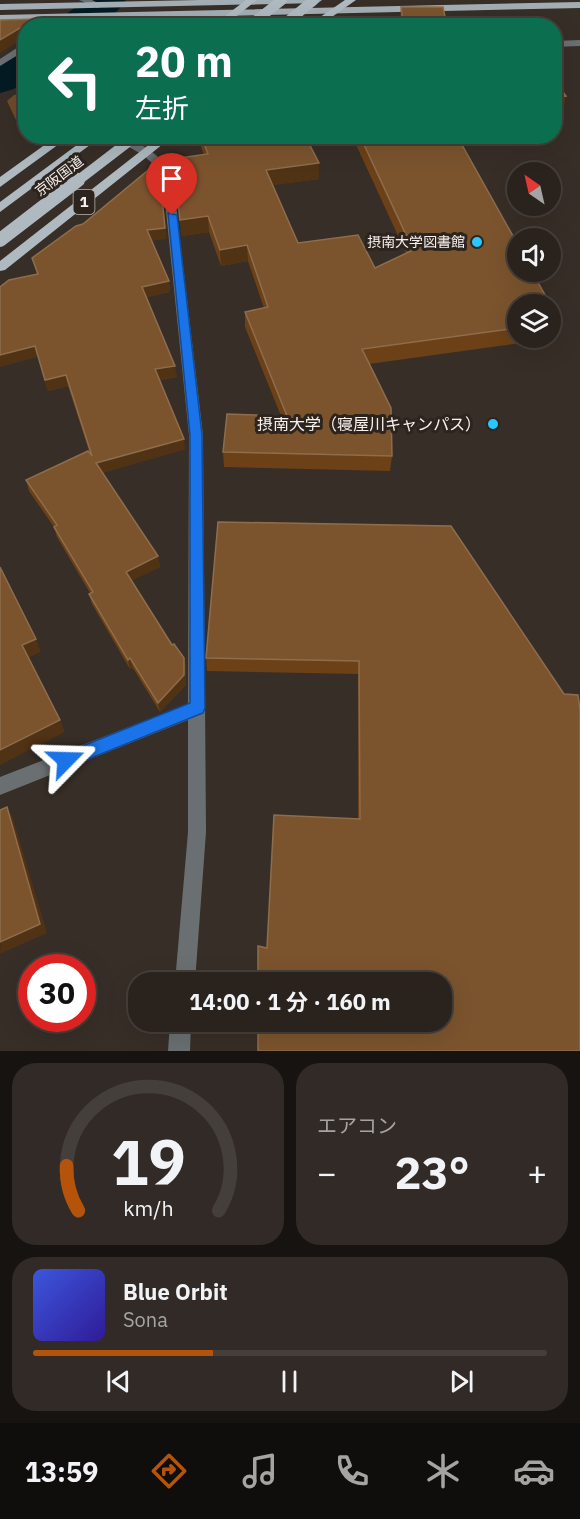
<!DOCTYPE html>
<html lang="ja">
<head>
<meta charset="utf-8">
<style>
  body { margin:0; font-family:"IBM Plex Sans","Noto Sans JP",sans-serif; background:#312a26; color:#f1f3f6; height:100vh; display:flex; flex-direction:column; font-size:22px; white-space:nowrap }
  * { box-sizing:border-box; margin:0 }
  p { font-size:20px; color:#a5a4a4 }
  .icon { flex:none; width:33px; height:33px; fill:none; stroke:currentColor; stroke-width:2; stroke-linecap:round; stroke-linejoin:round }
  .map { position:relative; height:1051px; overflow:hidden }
  .side { display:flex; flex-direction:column; gap:12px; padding:12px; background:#171310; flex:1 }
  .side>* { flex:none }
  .banner { position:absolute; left:18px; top:18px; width:544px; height:126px; border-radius:24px; box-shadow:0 6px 24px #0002,0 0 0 2px #453f3b; background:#0b6e4f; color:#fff; overflow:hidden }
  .needle { width:39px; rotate:326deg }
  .buttons { position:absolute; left:507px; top:162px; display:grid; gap:12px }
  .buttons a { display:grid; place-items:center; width:54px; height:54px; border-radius:50%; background:#29221d; box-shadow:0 6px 24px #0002,0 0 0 2px #453f3b; font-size:30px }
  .speed { position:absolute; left:18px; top:954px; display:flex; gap:12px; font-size:30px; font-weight:700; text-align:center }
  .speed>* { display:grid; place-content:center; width:78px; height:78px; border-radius:50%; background:#29221d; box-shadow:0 6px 24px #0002,0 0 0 2px #453f3b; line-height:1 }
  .speed .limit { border:9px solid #d22; background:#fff; color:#111 }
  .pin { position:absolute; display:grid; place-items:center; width:51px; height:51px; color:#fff; margin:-62px -26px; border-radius:50% 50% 50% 0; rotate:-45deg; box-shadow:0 0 6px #0007 }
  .pin .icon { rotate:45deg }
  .me { position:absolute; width:66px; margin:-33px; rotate:68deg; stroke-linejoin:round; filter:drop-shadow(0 0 4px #0008) }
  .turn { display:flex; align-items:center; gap:21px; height:126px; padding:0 18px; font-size:27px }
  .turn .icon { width:78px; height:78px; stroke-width:2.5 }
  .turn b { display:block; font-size:42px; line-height:51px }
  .big { font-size:45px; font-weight:700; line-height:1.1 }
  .side .tile { flex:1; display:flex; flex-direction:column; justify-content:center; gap:9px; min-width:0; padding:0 21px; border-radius:24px; background:#312a26 }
  .side .dial { align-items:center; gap:0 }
  .dial svg { height:156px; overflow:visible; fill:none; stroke:#453f3b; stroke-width:7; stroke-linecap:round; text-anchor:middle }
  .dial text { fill:#f1f3f6; stroke:none }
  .song { display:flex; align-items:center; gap:18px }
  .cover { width:72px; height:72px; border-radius:9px; background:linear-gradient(135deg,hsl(230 70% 55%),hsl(250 70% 35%)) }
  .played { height:6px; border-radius:3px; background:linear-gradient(90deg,#b45309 35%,#453f3b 35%) }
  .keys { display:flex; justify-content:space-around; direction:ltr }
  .heat { display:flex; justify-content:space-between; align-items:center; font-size:33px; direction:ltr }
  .side .tiles { flex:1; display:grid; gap:12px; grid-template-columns:1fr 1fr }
  .tile:last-child { grid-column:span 2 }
  .trip { position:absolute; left:128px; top:972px; width:324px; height:60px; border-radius:24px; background:#29221d; box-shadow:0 6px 24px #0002,0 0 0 2px #453f3b; font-weight:700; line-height:60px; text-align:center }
  .tabs { display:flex; height:96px; justify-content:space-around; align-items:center; background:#100e0c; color:#a5a4a4 }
  .tabs .icon { width:42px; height:42px }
  .tabs .active { color:#b45309 }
  .tabs b { font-size:27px; color:#f1f3f6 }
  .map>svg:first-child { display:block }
</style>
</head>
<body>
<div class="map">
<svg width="580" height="1051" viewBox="0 0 580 1051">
  <rect width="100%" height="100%" fill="#372e27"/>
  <path fill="#714a2a" d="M 25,93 L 25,118 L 16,120 L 7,101 L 14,95 Z"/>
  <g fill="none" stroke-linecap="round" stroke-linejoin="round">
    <path fill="#041b24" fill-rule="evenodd" d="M 85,0 L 126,0 C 105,30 88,26 56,26 L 61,18 Z
      M 26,51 L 26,81 L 14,89 L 0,93 L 0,63 L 12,54 Z"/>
    <path fill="#6a7072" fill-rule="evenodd" d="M 79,0 L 92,0 L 102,5 L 98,8 Z
      M 84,13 L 88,16 L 87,18 L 48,26 L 27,26 Z
      M 580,40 L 580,46 L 555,47 L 555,41 Z
      M 26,42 L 26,50 L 0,66 L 0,59 Z
      M 110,136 C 134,136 157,153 172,171 L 203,435 L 206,832 L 195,982 L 175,982 L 188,832 L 188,720 L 0,795 L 0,777 L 188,704 L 189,435 L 162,172 L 143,155 Z
      M 170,1022 L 191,1022 L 190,1051 L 168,1051 Z"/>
    <path fill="#a3aeb4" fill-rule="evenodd" d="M 200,0 L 322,0 L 318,3 L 0,10 L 0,4 Z
      M 580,2 L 580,8 L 0,21 L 0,15 Z"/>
    <path fill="#aebac0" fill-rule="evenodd" d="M 246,0 L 257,0 L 224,26 L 212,26 Z
      M 345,0 L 356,0 L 319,26 L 307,26 Z
      M 57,136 L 70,136 L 0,187 L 0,177 Z
      M 89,136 L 102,136 L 0,212 L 0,202 Z
      M 160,136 L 173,136 L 5,270 L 0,271 L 0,261 Z"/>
    <path stroke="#aebac0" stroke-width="10" d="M 249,26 L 282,0
      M 282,26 L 314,0
      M 76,182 L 136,136"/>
    <path stroke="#aebac0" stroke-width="14" d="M 0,240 L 78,180"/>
  </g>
  <path fill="#6c4117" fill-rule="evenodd" d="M 401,7 L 447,26 L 348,26 L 348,21 L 400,20 Z
    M 197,136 L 305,136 L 319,179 L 272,185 L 298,243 L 375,268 L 406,253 L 352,136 L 457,136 L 561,323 L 556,338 L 369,364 L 392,456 L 390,471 L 224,467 L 223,452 L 281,416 L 245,327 L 245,312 L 264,308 L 248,261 L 221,266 L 209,232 L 182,236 L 173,159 L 204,155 ZM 518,304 L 550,304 L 550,338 L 518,338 Z
    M 167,239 L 152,241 L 169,281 L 170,292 L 147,297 L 177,377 L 159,380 L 185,449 L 102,473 L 158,556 L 160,567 L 132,580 L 172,645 L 184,658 L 186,667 L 186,685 L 160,712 L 133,668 L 130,669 L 92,604 L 89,594 L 90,593 L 57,537 L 54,527 L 29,491 L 26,480 L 90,454 L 68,386 L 48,391 L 38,357 L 37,274 L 32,258 Z
    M 218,522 L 564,694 L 267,948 L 358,819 L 358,674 L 207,671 L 206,658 Z"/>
  <path fill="#503214" d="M 35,19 L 36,26 L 26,26 L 26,37 L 0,53 L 0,40 Z
    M 566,96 L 563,111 L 555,112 L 555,97 Z
    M 319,163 L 319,179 L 266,186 L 266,170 Z
    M 159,166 L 167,239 L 149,241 L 147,230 Z
    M 208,216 L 209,232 L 182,236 L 180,220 Z
    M 247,245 L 248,261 L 221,266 L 220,250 Z
    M 169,281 L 170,292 L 144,298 L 142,287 Z
    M 35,346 L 38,357 L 0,367 L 0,355 Z
    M 175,366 L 177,377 L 156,380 L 155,369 Z
    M 66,375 L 68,386 L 48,391 L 45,380 Z
    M 184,439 L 185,449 L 99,474 L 96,463 Z
    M 158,556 L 160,567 L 129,582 L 126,572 Z
    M 36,639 L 41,652 L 28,658 L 22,645 Z
    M 130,658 L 133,668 L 130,669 L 128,660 Z
    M 184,658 L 186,667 L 186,685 L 160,712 L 158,703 Z
    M 60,720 L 65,732 L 0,765 L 0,750 Z
    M 7,807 L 13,818 L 47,933 L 0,954 Z"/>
  <path fill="#7b542e" stroke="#8e6d4c" stroke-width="1.5" d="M 401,7 L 443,7 L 447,26 L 349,26 L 348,21 L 403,20 Z
    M 35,19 L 0,40 L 0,20 Z
    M 555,81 L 566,96 L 555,97 Z
    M 201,136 L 305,136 L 319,163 L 266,170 L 298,243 L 358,235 L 375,268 L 413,250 L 360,136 L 457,136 L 518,245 L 518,272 L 532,272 L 561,323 L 550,324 L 550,304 L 518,304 L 518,328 L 362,349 L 391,408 L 392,456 L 223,452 L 227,414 L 287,416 L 245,312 L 268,307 L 247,245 L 220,250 L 208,216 L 180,220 L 173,159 L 208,154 Z
    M 159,166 L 165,228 L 147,230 L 169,281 L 142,287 L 175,366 L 155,369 L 184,439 L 96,463 L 158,556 L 126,572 L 172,645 L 174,644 L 184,658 L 184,675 L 158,703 L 130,658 L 128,660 L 89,594 L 93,592 L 54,527 L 57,525 L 26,480 L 88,451 L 92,456 L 66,375 L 45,380 L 35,346 L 0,355 L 0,287 L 9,280 L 38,274 L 32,258 L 76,226 L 83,224 L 152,167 Z
    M 218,522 L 451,526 L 564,694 L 578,695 L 580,710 L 580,1051 L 258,1051 L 258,1022 L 441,1022 L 441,982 L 258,982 L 258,946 L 267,948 L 274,815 L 360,819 L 359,661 L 206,658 Z
    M 0,567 L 36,639 L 22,645 L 60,720 L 0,750 Z
    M 7,807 L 40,924 L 0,942 L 0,810 Z"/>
  <path fill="#1a73e8" stroke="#114b97" stroke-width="1.5" d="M 168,213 L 177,215 L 202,435 L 205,708 L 203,713 L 66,768 L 60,765 L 58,760 L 60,755 L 190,703 L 190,435 Z"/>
  <g fill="#27c8ff" stroke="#2d241e" stroke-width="2">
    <circle cx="477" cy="242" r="6"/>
    <circle cx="493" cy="424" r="6"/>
  </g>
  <g text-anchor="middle" stroke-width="6" stroke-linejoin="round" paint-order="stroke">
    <g font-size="14" fill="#f8f2ee" stroke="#2d241e">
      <text transform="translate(59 176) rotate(-37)" y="5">京阪国道</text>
    </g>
    <g font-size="14" fill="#f8f2ee" stroke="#2d241e" text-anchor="end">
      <text x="465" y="247">摂南大学図書館</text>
    </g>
    <rect fill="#2d241e" stroke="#bbb4b0" stroke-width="1.5" x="73.5" y="190" width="21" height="24" rx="4.5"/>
    <g font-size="15" font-weight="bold" fill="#f8f2ee">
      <text x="84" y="207">1</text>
    </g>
    <g font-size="16" fill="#f8f2ee" stroke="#2d241e" text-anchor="end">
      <text x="481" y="430">摂南大学（寝屋川キャンパス）</text>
    </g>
  </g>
</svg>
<div class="buttons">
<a><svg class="needle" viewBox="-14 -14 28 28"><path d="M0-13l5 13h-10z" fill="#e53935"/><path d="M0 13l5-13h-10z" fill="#a5a4a4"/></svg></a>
<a><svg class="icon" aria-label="sound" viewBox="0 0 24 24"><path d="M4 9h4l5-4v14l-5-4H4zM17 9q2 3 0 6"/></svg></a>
<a><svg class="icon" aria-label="layers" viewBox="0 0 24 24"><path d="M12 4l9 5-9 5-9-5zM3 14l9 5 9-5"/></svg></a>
</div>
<div class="speed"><div class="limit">30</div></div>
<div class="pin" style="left:172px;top:215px;background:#d93025"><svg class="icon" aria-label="arrive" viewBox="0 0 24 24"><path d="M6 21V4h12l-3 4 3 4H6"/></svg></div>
<svg class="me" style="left:66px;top:760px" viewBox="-20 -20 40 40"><path d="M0-17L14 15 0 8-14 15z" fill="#1a73e8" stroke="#fff" stroke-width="4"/></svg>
<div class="trip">14:00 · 1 分 · 160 m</div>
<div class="banner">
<div class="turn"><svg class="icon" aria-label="left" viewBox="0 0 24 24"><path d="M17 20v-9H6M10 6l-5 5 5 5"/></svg><div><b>20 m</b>左折</div></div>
</div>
</div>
<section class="side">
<div class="tiles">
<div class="tile dial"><svg viewBox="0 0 100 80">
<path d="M14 69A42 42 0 1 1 86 69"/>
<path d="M14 69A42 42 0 0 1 8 46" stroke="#b45309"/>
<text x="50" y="56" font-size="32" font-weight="700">19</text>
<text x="50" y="72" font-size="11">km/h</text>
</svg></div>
<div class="tile"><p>エアコン</p>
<div class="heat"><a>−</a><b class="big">23°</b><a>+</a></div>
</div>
<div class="tile">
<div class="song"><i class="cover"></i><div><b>Blue Orbit</b><p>Sona</p></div></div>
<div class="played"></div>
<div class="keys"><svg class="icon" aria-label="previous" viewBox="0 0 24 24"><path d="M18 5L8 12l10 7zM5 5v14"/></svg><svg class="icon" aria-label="pause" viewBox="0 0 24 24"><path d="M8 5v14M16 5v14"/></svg><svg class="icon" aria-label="next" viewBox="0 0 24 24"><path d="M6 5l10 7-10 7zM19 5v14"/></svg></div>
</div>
</div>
</section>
<nav class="tabs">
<b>13:59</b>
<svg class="icon active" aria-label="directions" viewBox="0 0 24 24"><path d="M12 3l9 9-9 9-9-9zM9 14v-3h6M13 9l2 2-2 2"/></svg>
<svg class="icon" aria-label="music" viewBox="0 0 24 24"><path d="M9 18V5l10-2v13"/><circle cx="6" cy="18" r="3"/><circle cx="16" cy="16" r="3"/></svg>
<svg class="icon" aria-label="phone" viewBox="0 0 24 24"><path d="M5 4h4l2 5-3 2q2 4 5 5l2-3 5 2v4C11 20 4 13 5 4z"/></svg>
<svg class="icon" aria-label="climate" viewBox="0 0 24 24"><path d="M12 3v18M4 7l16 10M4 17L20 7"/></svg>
<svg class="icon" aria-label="car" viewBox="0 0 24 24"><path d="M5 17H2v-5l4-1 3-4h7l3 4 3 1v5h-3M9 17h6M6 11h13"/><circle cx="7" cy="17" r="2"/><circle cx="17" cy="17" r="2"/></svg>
</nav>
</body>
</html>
